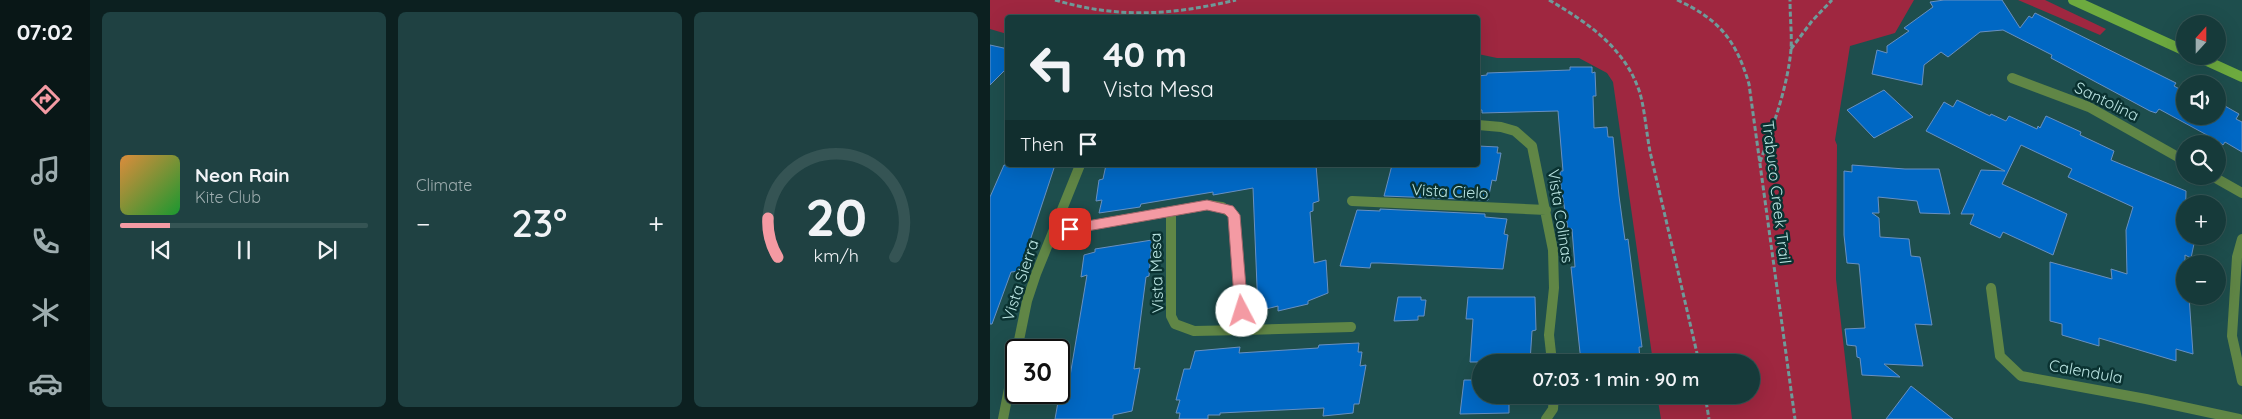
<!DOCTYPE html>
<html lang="en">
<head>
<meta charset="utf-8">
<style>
  body { margin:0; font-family:Quicksand,sans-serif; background:#1f4142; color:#f1f3f6; height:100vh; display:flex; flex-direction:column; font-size:19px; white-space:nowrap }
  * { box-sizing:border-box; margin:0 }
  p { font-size:16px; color:#9eadaf }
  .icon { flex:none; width:28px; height:28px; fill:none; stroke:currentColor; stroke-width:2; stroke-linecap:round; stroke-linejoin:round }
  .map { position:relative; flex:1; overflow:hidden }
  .details { display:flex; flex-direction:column; gap:12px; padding:12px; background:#0c2020; width:900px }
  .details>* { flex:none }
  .guide { position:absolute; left:15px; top:15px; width:475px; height:152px; border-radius:5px; box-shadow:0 5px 20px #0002,0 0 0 1px #355454; background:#163a3a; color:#f1f3f6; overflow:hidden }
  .needle { width:32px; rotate:21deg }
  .controls { position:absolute; left:1186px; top:15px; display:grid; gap:10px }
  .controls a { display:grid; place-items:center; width:50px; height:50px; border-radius:50%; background:#163a3a; box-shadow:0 5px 20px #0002,0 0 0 1px #355454; font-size:25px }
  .speed { position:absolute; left:15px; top:339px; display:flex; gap:10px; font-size:25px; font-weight:700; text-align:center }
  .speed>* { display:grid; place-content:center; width:65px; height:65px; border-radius:50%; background:#163a3a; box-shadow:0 5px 20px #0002,0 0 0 1px #355454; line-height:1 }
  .speed .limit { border:2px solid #111; border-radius:8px; background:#fff; color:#111 }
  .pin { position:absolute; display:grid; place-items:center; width:42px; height:42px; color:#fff; margin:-21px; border-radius:10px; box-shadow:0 2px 8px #0006 }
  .me { position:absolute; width:55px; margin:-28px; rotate:355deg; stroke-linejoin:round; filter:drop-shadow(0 0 4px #0008) }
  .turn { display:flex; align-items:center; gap:18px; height:105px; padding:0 15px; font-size:22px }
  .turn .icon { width:65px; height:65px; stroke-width:2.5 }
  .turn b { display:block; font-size:35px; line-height:42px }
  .then { display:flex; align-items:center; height:48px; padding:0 15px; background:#0003; gap:10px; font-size:19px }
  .big { font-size:38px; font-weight:600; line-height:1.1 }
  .details .widget { flex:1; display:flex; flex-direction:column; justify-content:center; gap:8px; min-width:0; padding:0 18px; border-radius:8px; background:#1f4142 }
  .details .dial { align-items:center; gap:0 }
  .dial svg { height:130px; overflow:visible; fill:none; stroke:#355454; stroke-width:7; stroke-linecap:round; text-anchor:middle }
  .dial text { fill:#f1f3f6; stroke:none }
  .song { display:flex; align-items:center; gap:15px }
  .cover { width:60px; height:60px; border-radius:8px; background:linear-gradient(135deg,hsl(30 70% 55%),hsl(130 70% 35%)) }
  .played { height:5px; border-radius:2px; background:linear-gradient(90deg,#f49aa3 20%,#355454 20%) }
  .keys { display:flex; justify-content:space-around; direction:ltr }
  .heat { display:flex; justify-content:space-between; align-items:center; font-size:28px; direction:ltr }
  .details .tiles { flex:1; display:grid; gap:12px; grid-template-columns:repeat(3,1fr) }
  .trip { position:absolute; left:482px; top:354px; width:288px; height:50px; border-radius:25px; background:#163a3a; box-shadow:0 5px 20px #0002,0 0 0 1px #355454; font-weight:600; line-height:50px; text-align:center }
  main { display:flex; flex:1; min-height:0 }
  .tabs { display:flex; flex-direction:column; width:90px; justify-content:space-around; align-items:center; background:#091717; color:#9eadaf }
  .tabs .icon { width:35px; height:35px }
  .tabs .selected { color:#f49aa3 }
  .tabs b { font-size:22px; color:#f1f3f6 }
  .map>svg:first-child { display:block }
</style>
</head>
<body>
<main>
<nav class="tabs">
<b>07:02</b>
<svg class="icon selected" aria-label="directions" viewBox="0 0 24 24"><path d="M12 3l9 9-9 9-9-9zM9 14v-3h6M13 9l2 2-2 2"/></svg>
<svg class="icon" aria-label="music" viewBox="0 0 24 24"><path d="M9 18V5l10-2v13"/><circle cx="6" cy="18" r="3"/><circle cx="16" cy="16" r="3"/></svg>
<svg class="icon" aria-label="phone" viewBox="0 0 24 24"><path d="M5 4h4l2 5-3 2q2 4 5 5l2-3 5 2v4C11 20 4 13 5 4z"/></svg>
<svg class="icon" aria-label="climate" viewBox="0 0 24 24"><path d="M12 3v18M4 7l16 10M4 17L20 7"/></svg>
<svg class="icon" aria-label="car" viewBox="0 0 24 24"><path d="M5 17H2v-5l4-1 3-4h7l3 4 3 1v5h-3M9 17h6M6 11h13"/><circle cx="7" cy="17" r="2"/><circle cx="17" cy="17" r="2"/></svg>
</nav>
<section class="details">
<div class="tiles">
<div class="widget">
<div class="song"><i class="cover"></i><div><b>Neon Rain</b><p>Kite Club</p></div></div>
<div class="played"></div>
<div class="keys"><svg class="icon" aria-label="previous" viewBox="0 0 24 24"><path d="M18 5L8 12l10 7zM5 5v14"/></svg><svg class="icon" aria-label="pause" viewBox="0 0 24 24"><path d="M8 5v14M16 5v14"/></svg><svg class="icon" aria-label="next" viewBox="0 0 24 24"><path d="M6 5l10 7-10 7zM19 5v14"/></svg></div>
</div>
<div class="widget"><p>Climate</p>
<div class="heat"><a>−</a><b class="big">23°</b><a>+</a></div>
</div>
<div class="widget dial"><svg viewBox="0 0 100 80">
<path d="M14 69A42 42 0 1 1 86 69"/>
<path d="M14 69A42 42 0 0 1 8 45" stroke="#f49aa3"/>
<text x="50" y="56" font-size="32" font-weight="700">20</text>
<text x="50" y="72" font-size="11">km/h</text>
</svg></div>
</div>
</section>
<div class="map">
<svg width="1252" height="419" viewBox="0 0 1252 419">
  <rect width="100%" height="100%" fill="#1e4e4d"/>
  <path fill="#9f2740" d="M 0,0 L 924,0 L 905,33 L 860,46 L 845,140 L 847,145 L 846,279 L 862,419 L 671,419 L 667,395 L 761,395 L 761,362 L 663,362 L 623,82 L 617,73 L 589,58 L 507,58 L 488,54 L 488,18 L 18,18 L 17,34 L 0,29 Z
    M 1028,0 L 1055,0 L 1116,29 L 1110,35 Z"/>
  <path fill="#0068c4" stroke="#6890c1" d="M 954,0 L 1012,0 L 1030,28 L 1039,16 L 1042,18 L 1045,13 L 1186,83 L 1184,86 L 1195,92 L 1195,116 L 1228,116 L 1228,102 L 1249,114 L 1246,119 L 1252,122 L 1252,152 L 1235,142 L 1233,145 L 1229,142 L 1228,144 L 1228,141 L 1169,109 L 1166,113 L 1160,111 L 1061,58 L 1062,55 L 1013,30 L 990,32 L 958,57 L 951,52 L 934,65 L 932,85 L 882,74 L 887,50 L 897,53 L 897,46 L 919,31 L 914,28 L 943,7 L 940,2 Z
    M 0,45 L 18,49 L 18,67 L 0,85 Z
    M 580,67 L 602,67 L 602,73 L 605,72 L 606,96 L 603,96 L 604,128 L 617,127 L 618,137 L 623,137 L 629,196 L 635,240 L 638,239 L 652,347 L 649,347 L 650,362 L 591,362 L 581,267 L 585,267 L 582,229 L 578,229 L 571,187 L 570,171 L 573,171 L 568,111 L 492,113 L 492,110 L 488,110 L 488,76 L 497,75 L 497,73 L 580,70 Z
    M 894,90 L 923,117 L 884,138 L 857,110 Z
    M 967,100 L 1000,116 L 1001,114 L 1016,121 L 1019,116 L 1047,129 L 1048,126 L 1050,128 L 1056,116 L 1091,132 L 1090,135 L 1124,151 L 1121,160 L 1196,191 L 1195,236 L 1205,239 L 1201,258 L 1195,255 L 1195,296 L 1199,296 L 1203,354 L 1186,349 L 1186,361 L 1109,338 L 1109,346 L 1072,335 L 1072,324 L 1060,321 L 1060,262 L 1122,279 L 1121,269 L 1137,274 L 1136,230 L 1143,207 L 1078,177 L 1082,169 L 1031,145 L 1012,184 L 1077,214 L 1063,255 L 1013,232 L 1010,238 L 980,224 L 984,214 L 971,214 L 991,170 L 1015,171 L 936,131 L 954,102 L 963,107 Z
    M 488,146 L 508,147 L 507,153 L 511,153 L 506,181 L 502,180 L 498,200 L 394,196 L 402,165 L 488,165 Z
    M 14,165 L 65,165 L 30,271 L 21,272 L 2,324 L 0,324 L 0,197 Z
    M 116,165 L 326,165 L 329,201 L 323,203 L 323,211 L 320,212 L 324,263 L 336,260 L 338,293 L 318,301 L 318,304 L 288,311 L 288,306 L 268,311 L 263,188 L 223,195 L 223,192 L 151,204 L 150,207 L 109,213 L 112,200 L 106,201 L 109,180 L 113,179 Z
    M 862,165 L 915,169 L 949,169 L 960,214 L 930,213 L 927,201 L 888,197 L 889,213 L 882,213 L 889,218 L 890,237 L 919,239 L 921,256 L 930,257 L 935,284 L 942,325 L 925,324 L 933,366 L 894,364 L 910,377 L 872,375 L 870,358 L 867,357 L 866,346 L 857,345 L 855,329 L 875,328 L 869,264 L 857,263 L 854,235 L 854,171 L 862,172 Z
    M 390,209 L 495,214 L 495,217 L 517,219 L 514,234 L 518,235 L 513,269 L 390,263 L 381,263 L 380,268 L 350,266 L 367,210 L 390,211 Z
    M 162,240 L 159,276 L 156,277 L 144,369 L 150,368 L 142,411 L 123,415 L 123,419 L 65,419 L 68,402 L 76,400 L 97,275 L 91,277 L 94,255 L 105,252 L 105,249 Z
    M 408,297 L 431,297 L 431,300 L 436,300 L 434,316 L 428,316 L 428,320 L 404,321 Z
    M 478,297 L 545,297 L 546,330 L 542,331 L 540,362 L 480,362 L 483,319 L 476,319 Z
    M 369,343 L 368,352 L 372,352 L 370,366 L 376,365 L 369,404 L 364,404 L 363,413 L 333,416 L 334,408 L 230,413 L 230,415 L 218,415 L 218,419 L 189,419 L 190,413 L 186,413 L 190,400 L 186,400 L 194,369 L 200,369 L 205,351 L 250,347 L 249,353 L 328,348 L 329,345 Z
    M 474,380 L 491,380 L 491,395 L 519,395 L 519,413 L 470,414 Z
    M 921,386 L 963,419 L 896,419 Z"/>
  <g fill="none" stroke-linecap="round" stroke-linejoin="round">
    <path stroke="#6e9b9a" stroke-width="3" stroke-dasharray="5 2.5" stroke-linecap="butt" d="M 65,0 C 129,19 182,15 246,0
      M 559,0 C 595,21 631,45 647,85 C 655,103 656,135 661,156 C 677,224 693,293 709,362
      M 687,0 C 729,19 746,40 759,84 L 805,419
      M 801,49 L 822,21 L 842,0
      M 770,162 C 783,126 797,89 801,50 C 802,34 800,17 800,0
      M 715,395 L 719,419"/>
    <path stroke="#608646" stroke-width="10" d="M 1022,78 L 1099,107 L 1195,161
      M 488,125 L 511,127 L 525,131 L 542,146 L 563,250 L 564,288 L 559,335 L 562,362
      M 1222,176 L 1252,193
      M 362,201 L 556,210
      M 181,211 L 181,316 L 185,324 L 204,331 L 253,330
      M 63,232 L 217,205 L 232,207 L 244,215 L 253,330 L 361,327
      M 1252,239 L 1247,257 L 1242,336 L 1252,381
      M 1001,288 L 1010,356 L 1031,376 L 1156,399 L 1249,419
      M 27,350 L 37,301 L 46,274 L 90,165
      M 13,419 L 26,353
      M 556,419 L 563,409 L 564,395"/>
    <path stroke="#6daa3f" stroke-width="10" d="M 1083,0 L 1195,51
      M 1206,56 L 1252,77"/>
  </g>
  <path fill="#f49aa3" stroke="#9f646a" d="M 217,200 L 243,206 L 250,215 L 258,311 L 256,315 L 252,316 L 247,315 L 245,311 L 238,217 L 235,214 L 217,210 L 80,234 L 76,233 L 74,229 L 76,226 L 80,224 Z"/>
  <g text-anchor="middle" stroke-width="5" stroke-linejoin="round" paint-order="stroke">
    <g font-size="16" fill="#bbe5e3" stroke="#0a3231">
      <text transform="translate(1117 101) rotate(26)" y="6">Santolina</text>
      <text transform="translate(460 191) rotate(3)" y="6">Vista Cielo</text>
      <text transform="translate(787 192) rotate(83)" y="6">Trabuco Creek Trail</text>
      <text transform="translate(571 216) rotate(81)" y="6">Vista Colinas</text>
      <text transform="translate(166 273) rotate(-92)" y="6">Vista Mesa</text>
      <text transform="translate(30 280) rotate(-72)" y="6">Vista Sierra</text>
      <text transform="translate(1096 371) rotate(10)" y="6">Calendula</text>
    </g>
  </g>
</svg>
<div class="controls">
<a><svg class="needle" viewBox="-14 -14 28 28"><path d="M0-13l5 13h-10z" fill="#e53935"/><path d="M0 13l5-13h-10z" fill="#9eadaf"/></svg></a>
<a><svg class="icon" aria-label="sound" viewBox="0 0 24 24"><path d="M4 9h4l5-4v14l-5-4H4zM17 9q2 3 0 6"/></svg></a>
<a><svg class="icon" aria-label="search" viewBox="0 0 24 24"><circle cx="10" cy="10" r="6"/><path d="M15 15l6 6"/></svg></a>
<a>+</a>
<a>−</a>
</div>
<div class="speed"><div class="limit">30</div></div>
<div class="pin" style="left:80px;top:229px;background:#d93025"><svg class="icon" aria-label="arrive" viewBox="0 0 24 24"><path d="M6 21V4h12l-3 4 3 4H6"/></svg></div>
<svg class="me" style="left:252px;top:311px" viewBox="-20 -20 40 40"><circle r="19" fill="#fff"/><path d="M0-13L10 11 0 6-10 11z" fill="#f49aa3"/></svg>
<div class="trip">07:03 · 1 min · 90 m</div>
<div class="guide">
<div class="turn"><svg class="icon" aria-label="left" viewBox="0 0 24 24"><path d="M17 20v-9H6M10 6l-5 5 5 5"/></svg><div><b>40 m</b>Vista Mesa</div></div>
<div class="then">Then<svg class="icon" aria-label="arrive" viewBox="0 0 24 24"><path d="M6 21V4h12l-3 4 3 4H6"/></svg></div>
</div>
</div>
</main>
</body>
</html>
